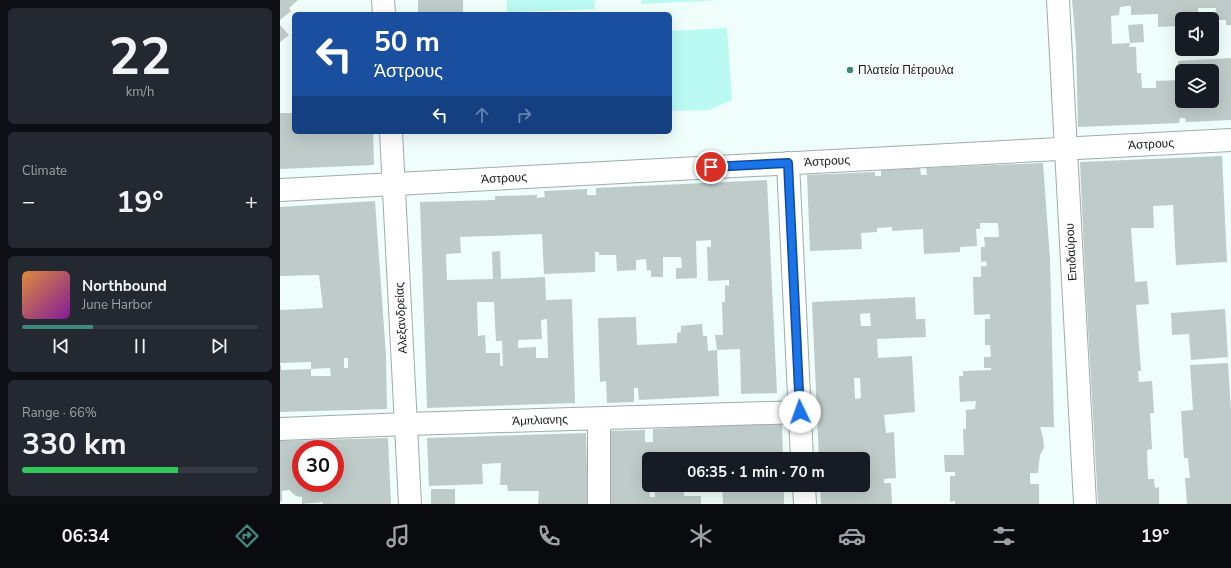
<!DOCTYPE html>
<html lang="en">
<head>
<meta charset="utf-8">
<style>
  body { margin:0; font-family:"Nunito Sans",sans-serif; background:#242831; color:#f1f3f6; height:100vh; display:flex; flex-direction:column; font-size:15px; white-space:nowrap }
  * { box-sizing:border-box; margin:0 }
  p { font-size:13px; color:#9ea1a6 }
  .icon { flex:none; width:22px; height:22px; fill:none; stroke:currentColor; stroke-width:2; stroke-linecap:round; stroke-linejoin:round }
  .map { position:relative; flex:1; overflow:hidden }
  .drawer { display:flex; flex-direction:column; gap:8px; padding:8px; background:#0d0f14; width:280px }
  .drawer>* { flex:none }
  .guide { position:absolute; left:12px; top:12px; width:380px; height:122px; border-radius:6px; box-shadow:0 4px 16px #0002; background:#1a4fa0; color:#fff; overflow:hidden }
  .fabs { position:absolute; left:895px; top:12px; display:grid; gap:8px }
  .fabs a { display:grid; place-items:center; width:44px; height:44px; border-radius:6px; background:#171b24; box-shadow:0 4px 16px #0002; font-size:20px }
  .speed { position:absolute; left:12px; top:440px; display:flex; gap:8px; font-size:20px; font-weight:700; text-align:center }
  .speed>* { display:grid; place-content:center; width:52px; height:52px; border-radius:50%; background:#171b24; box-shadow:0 4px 16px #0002; line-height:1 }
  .speed .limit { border:6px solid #d22; background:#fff; color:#111 }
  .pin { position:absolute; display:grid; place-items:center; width:34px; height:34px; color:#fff; margin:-17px; border:2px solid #fff; border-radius:50%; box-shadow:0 1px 4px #0007 }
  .me { position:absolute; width:44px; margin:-22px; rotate:357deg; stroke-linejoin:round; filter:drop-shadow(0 0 3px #0008) }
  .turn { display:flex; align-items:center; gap:14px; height:84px; padding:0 16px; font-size:18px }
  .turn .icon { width:52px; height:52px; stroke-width:2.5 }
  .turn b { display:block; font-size:28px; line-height:34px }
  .lanes { display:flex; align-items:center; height:38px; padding:0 16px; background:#0003; justify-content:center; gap:20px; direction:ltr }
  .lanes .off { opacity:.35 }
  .big { font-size:30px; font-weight:700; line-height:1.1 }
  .drawer .card { flex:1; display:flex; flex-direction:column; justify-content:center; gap:6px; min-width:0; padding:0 14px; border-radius:6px; background:#242831 }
  .drawer .dial { align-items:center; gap:0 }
  .dial b { font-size:52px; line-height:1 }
  .song { display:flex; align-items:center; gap:12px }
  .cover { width:48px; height:48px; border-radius:6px; background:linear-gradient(135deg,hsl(30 70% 55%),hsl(290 70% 35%)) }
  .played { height:4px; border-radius:2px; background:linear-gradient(90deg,#408780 30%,#363941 30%) }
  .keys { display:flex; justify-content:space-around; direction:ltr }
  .heat { display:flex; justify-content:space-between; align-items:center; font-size:22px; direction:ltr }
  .charge { height:6px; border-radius:3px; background:linear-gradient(90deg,#34c759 66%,#363941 0) }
  .trip { position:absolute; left:362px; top:452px; width:228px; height:40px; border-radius:6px; background:#171b24; box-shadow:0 4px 16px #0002; font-weight:700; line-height:40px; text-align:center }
  .tabs { display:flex; height:64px; justify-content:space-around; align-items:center; background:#090b0e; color:#9ea1a6 }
  .tabs .icon { width:28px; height:28px }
  .tabs .active { color:#408780 }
  .tabs b { font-size:18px; color:#f1f3f6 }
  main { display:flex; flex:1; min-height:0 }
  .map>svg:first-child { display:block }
</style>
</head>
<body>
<main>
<section class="drawer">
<div class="card dial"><b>22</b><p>km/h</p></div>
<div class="card"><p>Climate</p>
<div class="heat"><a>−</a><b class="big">19°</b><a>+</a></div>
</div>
<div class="card">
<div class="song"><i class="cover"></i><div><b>Northbound</b><p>June Harbor</p></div></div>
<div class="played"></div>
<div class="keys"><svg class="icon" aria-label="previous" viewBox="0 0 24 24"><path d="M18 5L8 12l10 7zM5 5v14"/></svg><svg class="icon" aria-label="pause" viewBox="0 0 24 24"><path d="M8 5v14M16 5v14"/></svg><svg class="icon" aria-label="next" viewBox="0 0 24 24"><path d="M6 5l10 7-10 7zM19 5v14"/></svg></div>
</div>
<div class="card"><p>Range · 66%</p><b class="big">330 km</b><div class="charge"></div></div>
</section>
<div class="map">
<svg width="951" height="504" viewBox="0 0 951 504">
  <rect width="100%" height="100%" fill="#effdfb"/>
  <path fill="#bafaf3" d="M 227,0 L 314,0 L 315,9 L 227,12 Z
    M 361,0 L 441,0 L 362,4 Z
    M 447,28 L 452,100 L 429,110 L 390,111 L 390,31 Z"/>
  <path fill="#becbc9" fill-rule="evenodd" d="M 0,0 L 18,0 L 9,8 L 11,11 L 0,20 Z
    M 138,0 L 183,0 L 183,14 L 138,14 Z
    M 792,0 L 951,0 L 951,25 L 946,25 L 946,20 L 936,20 L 936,8 L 918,8 L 919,19 L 902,19 L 902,43 L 898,43 L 898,26 L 878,27 L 878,14 L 851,15 L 851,6 L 847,6 L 840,7 L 839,15 L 831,16 L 832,44 L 850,43 L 848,25 L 863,24 L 864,42 L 850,43 L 849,47 L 856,47 L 857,73 L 861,73 L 862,88 L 876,88 L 876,81 L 899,80 L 898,61 L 951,58 L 951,120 L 906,122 L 905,118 L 900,118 L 899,123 L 798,127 L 796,45 ZM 902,71 L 932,71 L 932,101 L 902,101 Z
    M 0,25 L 9,35 L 0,42 Z
    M 0,113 L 14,113 L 14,132 L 93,132 L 94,165 L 0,169 Z
    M 942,156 L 947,262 L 896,265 L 893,205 L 873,206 L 874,228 L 851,228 L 855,282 L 867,281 L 869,304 L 856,305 L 861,371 L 858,371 L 859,382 L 872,381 L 874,413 L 870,413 L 872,449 L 867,450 L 868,479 L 874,479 L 875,488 L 879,487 L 879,504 L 818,504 L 805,274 L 800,162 Z
    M 763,163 L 770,259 L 774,427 L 760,427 L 763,438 L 764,448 L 760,455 L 758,473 L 750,473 L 750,484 L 759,484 L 759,504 L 675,504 L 675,501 L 670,502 L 670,476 L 675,476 L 675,472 L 665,472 L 664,455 L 684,455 L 683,429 L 686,429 L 686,410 L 695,409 L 696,401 L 680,402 L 679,376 L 683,376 L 683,371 L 711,370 L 711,368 L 704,368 L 704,357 L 711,357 L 710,345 L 705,345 L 705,319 L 710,319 L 710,314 L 694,315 L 693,277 L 701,277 L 701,266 L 707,266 L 706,261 L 701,262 L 701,247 L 705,247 L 704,237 L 719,237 L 718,223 L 700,223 L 700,229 L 696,229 L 697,246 L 680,247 L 680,252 L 644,254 L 643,229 L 612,231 L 612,227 L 597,228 L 597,232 L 581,233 L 582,249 L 530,251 L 527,175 L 595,172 L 595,176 L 601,176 L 601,170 L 640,168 L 641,175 L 647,175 L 646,168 Z
    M 487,180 L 497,393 L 461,394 L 460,349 L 437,350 L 435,335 L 443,335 L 442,302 L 445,302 L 445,285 L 449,286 L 449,280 L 428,281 L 427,247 L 431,247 L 431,240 L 416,241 L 417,278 L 396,279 L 396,268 L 402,268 L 401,257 L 383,257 L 383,277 L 371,277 L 371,270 L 367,271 L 366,259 L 356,260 L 356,270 L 337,271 L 336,255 L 319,255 L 319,252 L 315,252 L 315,272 L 264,274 L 262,234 L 180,237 L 181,253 L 166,254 L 167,280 L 213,279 L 212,252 L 220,251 L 221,279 L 265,277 L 266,300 L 292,299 L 295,403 L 147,408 L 140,202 L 215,200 L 215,196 L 257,195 L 257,198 L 265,197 L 264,191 L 307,189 L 307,195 L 316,195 L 316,188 ZM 197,302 L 214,302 L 216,341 L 222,341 L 223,366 L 220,366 L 220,353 L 206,353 L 205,335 L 198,336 ZM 267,319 L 268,358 L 256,358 L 256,347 L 238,348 L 238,340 L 262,339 L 261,320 Z
    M 95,201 L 106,356 L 107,409 L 0,412 L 0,365 L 1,365 L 1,370 L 31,369 L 31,376 L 51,376 L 50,368 L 31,369 L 31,362 L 0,363 L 0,310 L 43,308 L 39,275 L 0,276 L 0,207 ZM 64,358 L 68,358 L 68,368 L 64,368 Z
    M 635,297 L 636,319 L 645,319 L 646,337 L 597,339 L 598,358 L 632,356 L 635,412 L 604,415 L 606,433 L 614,432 L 616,478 L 604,479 L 604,483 L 611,483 L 612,504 L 541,504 L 540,485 L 583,485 L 583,480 L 590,479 L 589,471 L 583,471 L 583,459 L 539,459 L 532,302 ZM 590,313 L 591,326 L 581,326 L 580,314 ZM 574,378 L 580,378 L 581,398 L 575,399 Z
    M 945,309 L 948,357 L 911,360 L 909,334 L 892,335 L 891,313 Z
    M 356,317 L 357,345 L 397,343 L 397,333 L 401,332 L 401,326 L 422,324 L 423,336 L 427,336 L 428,351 L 437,350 L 439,396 L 359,400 L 358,388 L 354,388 L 354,402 L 327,403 L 326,381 L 320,382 L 318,318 Z
    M 948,363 L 951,411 L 951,504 L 907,504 L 905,478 L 910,478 L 908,458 L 904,458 L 901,411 L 913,410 L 910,365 Z
    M 502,423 L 503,459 L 441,459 L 441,456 L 419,457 L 419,459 L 369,459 L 370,497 L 375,497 L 374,485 L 404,485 L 404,496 L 421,496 L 421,504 L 327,504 L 325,431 L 365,430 L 365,442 L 373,442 L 373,429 Z
    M 306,433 L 308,504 L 258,504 L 259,491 L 228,491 L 227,485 L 220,485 L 221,463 L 202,464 L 203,484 L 149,486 L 147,438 Z
    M 108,438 L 111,504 L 43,504 L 43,502 L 22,504 L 22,497 L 16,496 L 9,490 L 2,491 L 2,502 L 0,501 L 0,441 ZM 21,449 L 55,449 L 55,483 L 21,483 Z
    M 442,485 L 504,485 L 504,504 L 443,504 Z
    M 151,489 L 175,489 L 175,504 L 151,504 Z"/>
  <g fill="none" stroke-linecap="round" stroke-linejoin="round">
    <g stroke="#9facaa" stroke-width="24">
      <path id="minor" d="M 778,0 L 805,504
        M 508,163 L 522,459
        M 0,190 L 951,140
        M 319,419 L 319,504
        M 0,429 L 127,424 L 520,412
        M 524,485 L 525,504"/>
    </g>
    <g stroke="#9facaa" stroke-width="24">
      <path id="tertiary" d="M 103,0 L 104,14
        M 111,132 L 130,504"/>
    </g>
    <use href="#minor" stroke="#fff" stroke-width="22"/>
    <use href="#tertiary" stroke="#fff" stroke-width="22"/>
  </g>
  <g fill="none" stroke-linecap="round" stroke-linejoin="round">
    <g stroke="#114b97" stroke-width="10">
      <path id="route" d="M 431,167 L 508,163 L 520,412"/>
    </g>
    <use href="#route" stroke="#1a73e8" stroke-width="7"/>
  </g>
  <circle fill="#408780" stroke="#fff" stroke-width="1.5" cx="570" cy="70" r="4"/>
  <g text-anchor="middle" stroke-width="3" stroke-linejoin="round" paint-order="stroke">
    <g font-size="12" fill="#151a19" stroke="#fff" text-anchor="start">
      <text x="578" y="74">Πλατεία Πέτρουλα</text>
    </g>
    <g font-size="12" fill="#151a19" stroke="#fff">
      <text transform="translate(871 144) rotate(-3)" y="4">Άστρους</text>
      <text transform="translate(547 161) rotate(-3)" y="4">Άστρους</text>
      <text transform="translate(224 178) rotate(-3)" y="4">Άστρους</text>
      <text transform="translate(791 252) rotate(-93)" y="4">Επιδαύρου</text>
      <text transform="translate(121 318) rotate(-93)" y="4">Αλεξανδρείας</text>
      <text transform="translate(260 420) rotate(-2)" y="4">Άμπλιανης</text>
    </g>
  </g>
</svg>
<div class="fabs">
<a><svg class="icon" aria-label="sound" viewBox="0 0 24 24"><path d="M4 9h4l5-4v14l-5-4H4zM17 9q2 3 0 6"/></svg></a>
<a><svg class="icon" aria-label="layers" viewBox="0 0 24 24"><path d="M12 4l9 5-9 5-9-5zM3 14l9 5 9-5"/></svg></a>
</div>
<div class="speed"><div class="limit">30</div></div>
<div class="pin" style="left:431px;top:167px;background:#d93025"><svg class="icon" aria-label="arrive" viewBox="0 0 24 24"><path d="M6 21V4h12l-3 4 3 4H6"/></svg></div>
<svg class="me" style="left:520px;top:412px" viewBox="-20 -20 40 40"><circle r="19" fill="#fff"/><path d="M0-13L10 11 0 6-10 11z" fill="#1a73e8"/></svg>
<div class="trip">06:35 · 1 min · 70 m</div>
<div class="guide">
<div class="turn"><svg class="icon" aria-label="left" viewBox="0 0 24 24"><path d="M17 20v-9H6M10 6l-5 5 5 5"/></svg><div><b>50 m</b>Άστρους</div></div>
<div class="lanes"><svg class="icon" aria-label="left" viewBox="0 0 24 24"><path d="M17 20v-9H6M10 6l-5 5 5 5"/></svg><svg class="icon off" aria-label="ahead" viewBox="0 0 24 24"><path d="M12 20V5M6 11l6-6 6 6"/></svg><svg class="icon off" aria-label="right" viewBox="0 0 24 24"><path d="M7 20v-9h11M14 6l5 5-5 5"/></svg></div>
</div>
</div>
</main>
<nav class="tabs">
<b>06:34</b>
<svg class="icon active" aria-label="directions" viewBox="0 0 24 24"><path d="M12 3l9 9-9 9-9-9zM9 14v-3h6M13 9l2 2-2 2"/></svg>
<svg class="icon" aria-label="music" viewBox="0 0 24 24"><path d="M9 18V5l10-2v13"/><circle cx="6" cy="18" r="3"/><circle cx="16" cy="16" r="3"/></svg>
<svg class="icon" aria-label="phone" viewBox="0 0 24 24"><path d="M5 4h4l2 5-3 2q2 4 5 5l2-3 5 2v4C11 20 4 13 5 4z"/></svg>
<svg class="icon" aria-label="climate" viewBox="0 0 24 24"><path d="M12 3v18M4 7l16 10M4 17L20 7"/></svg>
<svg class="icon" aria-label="car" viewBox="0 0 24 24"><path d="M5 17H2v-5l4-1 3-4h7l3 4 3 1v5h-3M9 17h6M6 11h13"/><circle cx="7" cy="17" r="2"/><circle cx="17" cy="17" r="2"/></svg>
<svg class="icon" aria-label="filters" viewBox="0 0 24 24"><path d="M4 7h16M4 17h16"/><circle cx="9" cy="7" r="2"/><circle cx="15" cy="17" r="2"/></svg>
<b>19°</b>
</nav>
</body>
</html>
